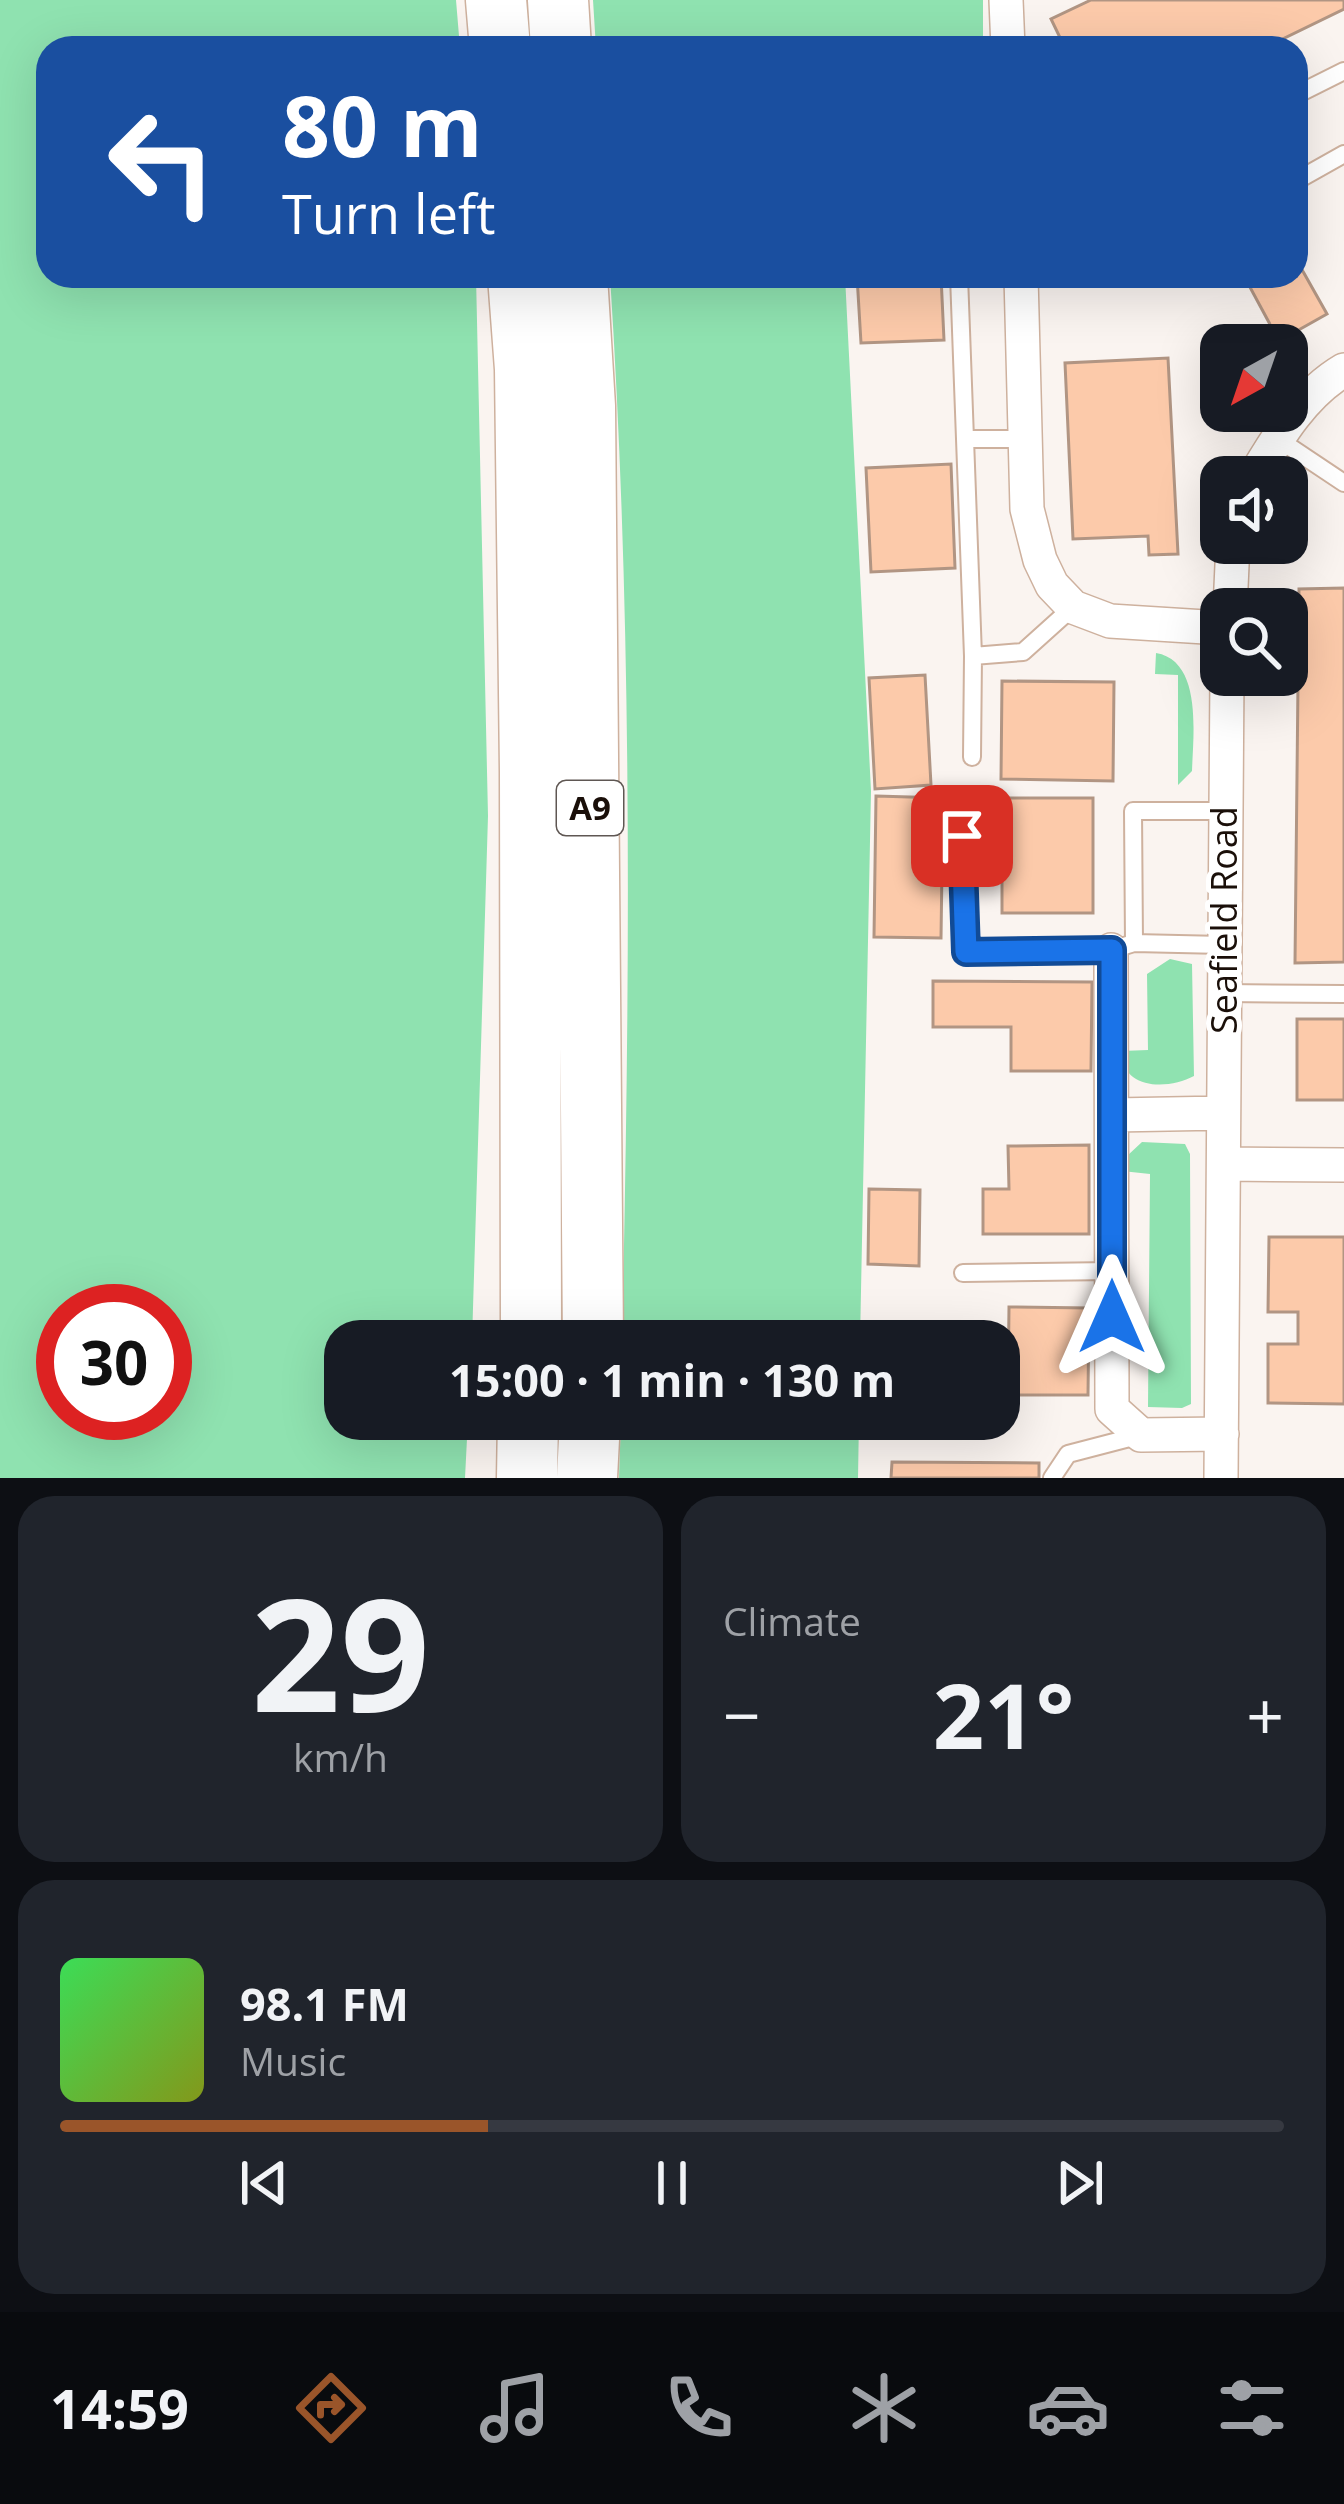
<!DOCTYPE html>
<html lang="en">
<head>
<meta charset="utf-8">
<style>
  body { margin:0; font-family:"Open Sans",sans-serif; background:#20242c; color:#f1f3f6; height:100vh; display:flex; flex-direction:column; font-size:45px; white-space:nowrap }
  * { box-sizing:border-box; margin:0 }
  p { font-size:39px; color:#9ea1a6 }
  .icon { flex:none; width:66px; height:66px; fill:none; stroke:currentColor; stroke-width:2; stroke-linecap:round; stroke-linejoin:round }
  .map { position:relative; height:1478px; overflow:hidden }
  .sheet { display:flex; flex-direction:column; gap:18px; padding:18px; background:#0d0f14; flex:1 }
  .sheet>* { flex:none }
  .banner { position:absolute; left:36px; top:36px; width:1272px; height:252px; border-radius:36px; box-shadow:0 12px 48px #0002; background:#1a4fa0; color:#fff; overflow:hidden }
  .needle { width:78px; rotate:220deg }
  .buttons { position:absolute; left:1200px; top:324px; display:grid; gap:24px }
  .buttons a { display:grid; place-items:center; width:108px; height:108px; border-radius:24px; background:#171b24; box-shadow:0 12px 48px #0002; font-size:60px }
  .speed { position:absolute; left:36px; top:1284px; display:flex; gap:24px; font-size:60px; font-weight:700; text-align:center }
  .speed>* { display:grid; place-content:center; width:156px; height:156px; border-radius:50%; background:#171b24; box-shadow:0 12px 48px #0002; line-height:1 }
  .speed .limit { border:18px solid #d22; background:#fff; color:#111 }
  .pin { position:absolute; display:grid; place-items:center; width:102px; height:102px; color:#fff; margin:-51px; border-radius:24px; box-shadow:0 6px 18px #0006 }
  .me { position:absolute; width:132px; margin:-66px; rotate:0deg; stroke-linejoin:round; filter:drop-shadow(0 0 9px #0008) }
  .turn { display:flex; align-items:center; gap:42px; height:252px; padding:0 48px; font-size:54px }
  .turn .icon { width:156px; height:156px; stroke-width:2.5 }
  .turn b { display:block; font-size:84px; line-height:102px }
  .big { font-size:90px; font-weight:700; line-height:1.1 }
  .sheet .card { flex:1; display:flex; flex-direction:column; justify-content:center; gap:18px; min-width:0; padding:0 42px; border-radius:36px; background:#20242c }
  .sheet .dial { align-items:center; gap:0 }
  .dial b { font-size:156px; line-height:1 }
  .song { display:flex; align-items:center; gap:36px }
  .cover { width:144px; height:144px; border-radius:18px; background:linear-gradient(135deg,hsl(130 70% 55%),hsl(70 70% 35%)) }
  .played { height:12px; border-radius:6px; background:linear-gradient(90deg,#9a552a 35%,#363941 35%) }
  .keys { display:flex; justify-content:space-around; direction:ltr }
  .heat { display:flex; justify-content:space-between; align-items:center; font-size:66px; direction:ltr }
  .sheet .tiles { flex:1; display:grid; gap:18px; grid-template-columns:1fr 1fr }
  .card:last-child { grid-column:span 2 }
  .trip { position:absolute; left:324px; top:1320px; width:696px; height:120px; border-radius:36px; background:#171b24; box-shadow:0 12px 48px #0002; font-weight:700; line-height:120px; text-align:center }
  .tabs { display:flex; height:192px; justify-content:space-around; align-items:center; background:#090b0e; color:#9ea1a6 }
  .tabs .icon { width:84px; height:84px }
  .tabs .on { color:#9a552a }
  .tabs b { font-size:54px; color:#f1f3f6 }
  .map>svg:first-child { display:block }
</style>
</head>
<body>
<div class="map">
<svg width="1344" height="1478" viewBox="0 0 1344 1478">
  <rect width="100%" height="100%" fill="#faf4f0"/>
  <path fill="#8fe2b0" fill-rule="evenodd" d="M 0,0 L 456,0 L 460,48 L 48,48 L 48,276 L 476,276 L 488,816 L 472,1341 L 345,1341 L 345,1419 L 468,1419 L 465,1478 L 0,1478 ZM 63,1311 L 165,1311 L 165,1413 L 63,1413 Z
    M 593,0 L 983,0 L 983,36 L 834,42 L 833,48 L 596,48 Z
    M 610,276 L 845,276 L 871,791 L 860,1341 L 622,1341 C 630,986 633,631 610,276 Z
    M 1156,653 C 1203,661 1193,736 1192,771 L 1178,785 L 1178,675 L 1155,674 Z
    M 1170,959 L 1192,964 L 1194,1076 C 1168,1090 1121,1090 1122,1051 L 1148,1050 L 1147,974 Z
    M 1142,1142 L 1185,1144 L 1190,1154 L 1191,1404 L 1182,1408 L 1148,1407 L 1150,1174 L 1122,1171 L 1127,1156 Z
    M 621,1419 L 859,1419 L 858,1478 L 619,1478 Z"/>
  <path fill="#fccaaa" stroke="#b19583" stroke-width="3" d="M 1091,0 L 1344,0 L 1344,9 L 1264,48 L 1065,48 L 1051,19 Z
    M 1296,259 L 1327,314 L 1279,341 L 1245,278 L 1249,276 L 1296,276 Z
    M 857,276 L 941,276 L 944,340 L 861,343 Z
    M 1168,358 L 1178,554 L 1149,555 L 1148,536 L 1073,539 L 1065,363 Z
    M 951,464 L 955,568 L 871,572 L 866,468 Z
    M 1344,588 L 1344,962 L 1295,963 L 1299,589 Z
    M 925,675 L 931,785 L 875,789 L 869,678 Z
    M 1002,681 L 1114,682 L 1113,781 L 1001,779 Z
    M 876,796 L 943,798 L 941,938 L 874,937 Z
    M 1002,798 L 1093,798 L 1093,913 L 1002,913 Z
    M 933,981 L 1092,982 L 1091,1071 L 1011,1071 L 1011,1027 L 933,1027 Z
    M 1297,1019 L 1344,1019 L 1344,1100 L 1297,1100 Z
    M 1089,1145 L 1089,1234 L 983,1234 L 983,1189 L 1009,1189 L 1008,1146 Z
    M 869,1189 L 920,1190 L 919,1266 L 868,1264 Z
    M 1269,1237 L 1344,1237 L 1344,1404 L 1268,1403 L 1268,1344 L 1298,1344 L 1298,1312 L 1268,1312 Z
    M 1009,1307 L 1089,1308 L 1088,1395 L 1008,1395 Z
    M 892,1462 L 1039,1463 L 1039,1478 L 891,1478 Z"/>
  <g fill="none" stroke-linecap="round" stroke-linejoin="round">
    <g stroke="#ceb19e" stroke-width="20">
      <path id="lane" d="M 1296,95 L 1344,71
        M 1296,181 L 1344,154
        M 959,276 L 973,656
        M 1022,280 L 1056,276
        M 965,439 L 1025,439
        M 1278,439 L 1344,483
        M 972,757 L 973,656 L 1023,652 L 1073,607
        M 961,836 L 966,952 L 1111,950 L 1134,943 L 1223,945
        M 1134,943 L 1133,811 L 1224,811
        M 1224,993 L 1344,994
        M 963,1273 L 1113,1271
        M 1052,1478 L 1068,1454 L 1141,1435"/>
    </g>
    <g stroke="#ceb19e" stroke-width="36">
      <path id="street" d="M 1006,0 L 1008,48
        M 1021,276 L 1027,509 L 1040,560 L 1052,585 L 1073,607 L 1110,621 L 1221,628
        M 1254,477 C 1278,437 1303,394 1344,370
        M 1230,609 L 1233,543
        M 1111,950 L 1112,1409 L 1141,1435 L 1222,1434
        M 1114,1115 L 1223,1113
        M 1224,1164 L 1344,1165
        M 1221,1478 L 1227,675"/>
    </g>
    <g stroke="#ceb19e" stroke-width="63">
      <path id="highway" d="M 496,0 L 500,48
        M 558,0 L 561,48
        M 518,276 L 525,369 L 530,772 L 531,1341
        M 577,276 L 585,406 L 593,1341
        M 527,1478 L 528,1419
        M 587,1478 L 590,1419"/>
    </g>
    <use href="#lane" stroke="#fff" stroke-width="16"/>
    <use href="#street" stroke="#fff" stroke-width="33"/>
    <use href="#highway" stroke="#fff" stroke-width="60"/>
  </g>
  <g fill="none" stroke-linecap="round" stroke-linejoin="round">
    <g stroke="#114b97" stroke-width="30">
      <path id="route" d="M 962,836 L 966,952 L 1112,950 L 1112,1317"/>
    </g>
    <use href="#route" stroke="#1a73e8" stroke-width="21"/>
  </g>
  <g text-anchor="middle" stroke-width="10" stroke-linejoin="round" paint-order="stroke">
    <rect fill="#fff" stroke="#5f5753" stroke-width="3" x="557" y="781" width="66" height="54" rx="9"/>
    <g font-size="33" font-weight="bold" fill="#1a0f09">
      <text x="590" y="820">A9</text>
    </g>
    <g font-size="36" fill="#1a0f09" stroke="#fff">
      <text transform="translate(1224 920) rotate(-90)" y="13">Seafield Road</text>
    </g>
  </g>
</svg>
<div class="buttons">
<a><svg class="needle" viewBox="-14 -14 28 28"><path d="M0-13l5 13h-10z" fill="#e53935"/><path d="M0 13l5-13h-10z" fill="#9ea1a6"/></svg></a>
<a><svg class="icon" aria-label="sound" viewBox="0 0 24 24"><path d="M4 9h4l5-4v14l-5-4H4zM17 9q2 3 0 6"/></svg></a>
<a><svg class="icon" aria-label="search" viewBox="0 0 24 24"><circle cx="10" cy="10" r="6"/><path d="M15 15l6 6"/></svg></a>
</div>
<div class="speed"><div class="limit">30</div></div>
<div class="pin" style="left:962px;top:836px;background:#d93025"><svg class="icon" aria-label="arrive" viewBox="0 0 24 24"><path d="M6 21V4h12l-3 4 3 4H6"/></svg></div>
<svg class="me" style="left:1112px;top:1317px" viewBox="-20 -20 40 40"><path d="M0-17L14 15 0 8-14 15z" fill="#1a73e8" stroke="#fff" stroke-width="4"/></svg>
<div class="trip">15:00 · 1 min · 130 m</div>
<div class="banner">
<div class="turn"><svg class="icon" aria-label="left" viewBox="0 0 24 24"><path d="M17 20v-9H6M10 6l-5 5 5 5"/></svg><div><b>80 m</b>Turn left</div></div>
</div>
</div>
<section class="sheet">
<div class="tiles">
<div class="card dial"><b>29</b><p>km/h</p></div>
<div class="card"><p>Climate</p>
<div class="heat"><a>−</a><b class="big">21°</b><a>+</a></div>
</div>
<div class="card">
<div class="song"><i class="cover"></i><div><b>98.1 FM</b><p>Music</p></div></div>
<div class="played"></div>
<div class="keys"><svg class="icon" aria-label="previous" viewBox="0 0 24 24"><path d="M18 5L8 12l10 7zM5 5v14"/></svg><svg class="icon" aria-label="pause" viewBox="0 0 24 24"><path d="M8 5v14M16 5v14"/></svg><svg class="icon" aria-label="next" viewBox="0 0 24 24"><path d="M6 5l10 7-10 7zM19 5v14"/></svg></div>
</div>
</div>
</section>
<nav class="tabs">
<b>14:59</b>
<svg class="icon on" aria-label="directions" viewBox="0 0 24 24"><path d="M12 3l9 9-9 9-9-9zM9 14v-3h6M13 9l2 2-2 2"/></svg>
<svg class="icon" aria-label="music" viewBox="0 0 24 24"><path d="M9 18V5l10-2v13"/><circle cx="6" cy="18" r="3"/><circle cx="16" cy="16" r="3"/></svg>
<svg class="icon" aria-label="phone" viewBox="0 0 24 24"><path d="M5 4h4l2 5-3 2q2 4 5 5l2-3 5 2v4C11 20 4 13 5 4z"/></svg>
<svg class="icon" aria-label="climate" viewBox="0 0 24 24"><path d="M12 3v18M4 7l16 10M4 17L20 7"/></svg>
<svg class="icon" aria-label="car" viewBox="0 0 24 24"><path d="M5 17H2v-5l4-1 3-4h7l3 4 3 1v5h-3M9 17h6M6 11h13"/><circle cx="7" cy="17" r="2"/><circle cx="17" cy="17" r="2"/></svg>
<svg class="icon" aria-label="filters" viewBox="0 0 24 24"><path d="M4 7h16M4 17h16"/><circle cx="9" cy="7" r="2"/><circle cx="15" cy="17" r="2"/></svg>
</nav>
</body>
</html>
